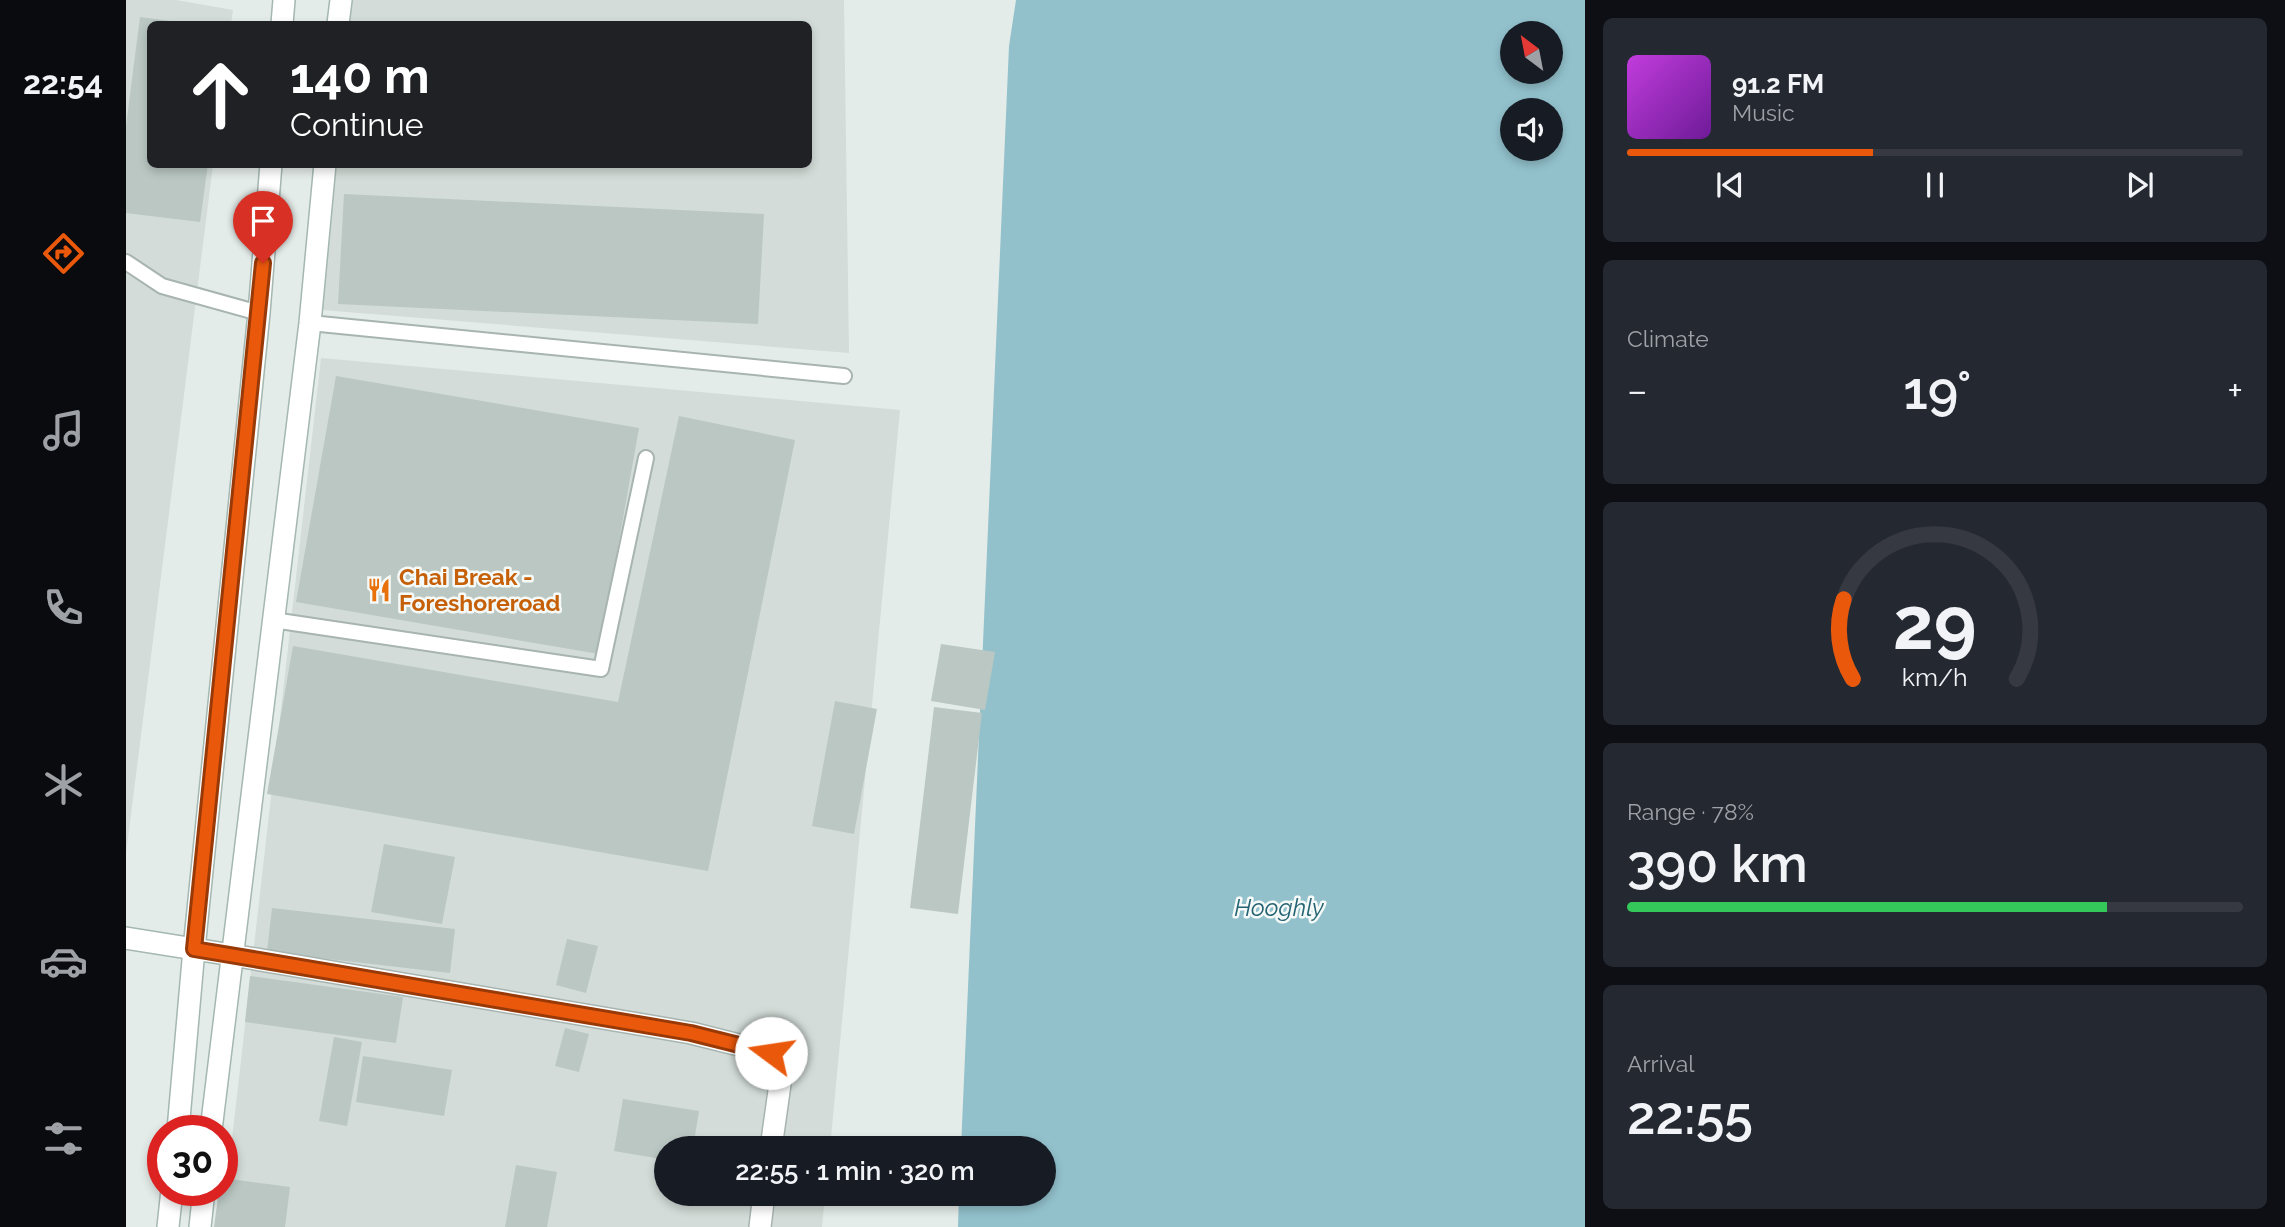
<!DOCTYPE html>
<html lang="en">
<head>
<meta charset="utf-8">
<style>
  body { margin:0; font-family:Raleway,sans-serif; background:#242831; color:#f1f3f6; height:100vh; display:flex; flex-direction:column; font-size:26px; white-space:nowrap }
  * { box-sizing:border-box; margin:0 }
  p { font-size:23px; color:#9ea1a6 }
  .icon { flex:none; width:38px; height:38px; fill:none; stroke:currentColor; stroke-width:2; stroke-linecap:round; stroke-linejoin:round }
  .map { position:relative; flex:1; overflow:hidden }
  .drawer { display:flex; flex-direction:column; gap:18px; padding:18px; background:#0d0f14; width:700px }
  .drawer>* { flex:none }
  .hud { position:absolute; left:21px; top:21px; width:665px; height:147px; border-radius:10px; box-shadow:0 4px 10px #0003; background:#202124; color:#fff; overflow:hidden }
  .needle { width:46px; rotate:328deg }
  .fabs { position:absolute; left:1374px; top:21px; display:grid; gap:14px }
  .fabs a { display:grid; place-items:center; width:63px; height:63px; border-radius:50%; background:#171b24; box-shadow:0 4px 10px #0003; font-size:35px }
  .speed { position:absolute; left:21px; top:1115px; display:flex; gap:14px; font-size:35px; font-weight:700; text-align:center }
  .speed>* { display:grid; place-content:center; width:91px; height:91px; border-radius:50%; background:#171b24; box-shadow:0 4px 10px #0003; line-height:1 }
  .speed .limit { border:10px solid #d22; background:#fff; color:#111 }
  .pin { position:absolute; display:grid; place-items:center; width:60px; height:60px; color:#fff; margin:-72px -30px; border-radius:50% 50% 50% 0; rotate:-45deg; box-shadow:0 0 7px #0007 }
  .pin .icon { rotate:45deg }
  .me { position:absolute; width:77px; margin:-38px; rotate:284deg; stroke-linejoin:round; filter:drop-shadow(0 0 5px #0008) }
  .turn { display:flex; align-items:center; gap:24px; height:147px; padding:0 28px; font-size:32px }
  .turn .icon { width:91px; height:91px; stroke-width:2.5 }
  .turn b { display:block; font-size:49px; line-height:60px }
  .big { font-size:52px; font-weight:600; line-height:1.1 }
  .drawer .tile { flex:1; display:flex; flex-direction:column; justify-content:center; gap:10px; min-width:0; padding:0 24px; border-radius:10px; background:#242831 }
  .drawer .dial { align-items:center; gap:0 }
  .dial svg { height:182px; overflow:visible; fill:none; stroke:#363941; stroke-width:7; stroke-linecap:round; text-anchor:middle }
  .dial text { fill:#f1f3f6; stroke:none }
  .song { display:flex; align-items:center; gap:21px }
  .cover { width:84px; height:84px; border-radius:10px; background:linear-gradient(135deg,hsl(290 70% 55%),hsl(280 70% 35%)) }
  .played { height:7px; border-radius:4px; background:linear-gradient(90deg,#ea580c 40%,#363941 40%) }
  .keys { display:flex; justify-content:space-around; direction:ltr }
  .heat { display:flex; justify-content:space-between; align-items:center; font-size:38px; direction:ltr }
  .charge { height:10px; border-radius:5px; background:linear-gradient(90deg,#34c759 78%,#363941 0) }
  .trip { position:absolute; left:528px; top:1136px; width:402px; height:70px; border-radius:35px; background:#171b24; box-shadow:0 4px 10px #0003; font-weight:600; line-height:70px; text-align:center }
  main { display:flex; flex:1; min-height:0 }
  .dock { display:flex; flex-direction:column; width:126px; justify-content:space-around; align-items:center; background:#090b0e; color:#9ea1a6 }
  .dock .icon { width:49px; height:49px }
  .dock .active { color:#ea580c }
  .dock b { font-size:32px; color:#f1f3f6 }
  .map>svg:first-child { display:block }
</style>
</head>
<body>
<main>
<nav class="dock">
<b>22:54</b>
<svg class="icon active" aria-label="directions" viewBox="0 0 24 24"><path d="M12 3l9 9-9 9-9-9zM9 14v-3h6M13 9l2 2-2 2"/></svg>
<svg class="icon" aria-label="music" viewBox="0 0 24 24"><path d="M9 18V5l10-2v13"/><circle cx="6" cy="18" r="3"/><circle cx="16" cy="16" r="3"/></svg>
<svg class="icon" aria-label="phone" viewBox="0 0 24 24"><path d="M5 4h4l2 5-3 2q2 4 5 5l2-3 5 2v4C11 20 4 13 5 4z"/></svg>
<svg class="icon" aria-label="climate" viewBox="0 0 24 24"><path d="M12 3v18M4 7l16 10M4 17L20 7"/></svg>
<svg class="icon" aria-label="car" viewBox="0 0 24 24"><path d="M5 17H2v-5l4-1 3-4h7l3 4 3 1v5h-3M9 17h6M6 11h13"/><circle cx="7" cy="17" r="2"/><circle cx="17" cy="17" r="2"/></svg>
<svg class="icon" aria-label="filters" viewBox="0 0 24 24"><path d="M4 7h16M4 17h16"/><circle cx="9" cy="7" r="2"/><circle cx="15" cy="17" r="2"/></svg>
</nav>
<div class="map">
<svg width="1459" height="1227" viewBox="0 0 1459 1227">
  <rect width="100%" height="100%" fill="#e4ece9"/>
  <path fill="#d3dcd8" d="M 0,0 L 50,0 L 107,10 L 105,24 L 24,24 L 24,164 L 87,165 L 0,854 Z
    M 211,0 L 718,0 L 723,353 L 184,309 L 197,165 L 682,164 L 682,24 L 209,24 Z
    M 195,358 L 774,410 L 704,1148 L 541,1148 L 541,1194 L 699,1194 L 696,1227 L 96,1227 Z"/>
  <path fill="#92c1cc" fill-rule="evenodd" d="M 890,0 L 1459,0 L 1459,1227 L 832,1227 L 833,1194 L 919,1194 L 919,1148 L 835,1148 L 883,46 ZM 1386,33 L 1424,33 L 1424,72 L 1386,72 ZM 1386,110 L 1424,110 L 1424,149 L 1386,149 Z"/>
  <path fill="#bac7c2" d="M 14,17 L 59,23 L 24,24 L 24,164 L 82,164 L 74,222 L 0,213 L 0,126 Z
    M 218,194 L 638,214 L 632,324 L 212,304 Z
    M 210,376 L 513,428 L 473,654 L 170,602 Z
    M 553,416 L 669,440 L 582,871 L 141,794 L 167,646 L 492,702 Z
    M 815,644 L 869,652 L 859,710 L 805,701 Z
    M 709,701 L 751,709 L 728,834 L 686,826 Z
    M 808,707 L 856,713 L 832,914 L 784,908 Z
    M 258,844 L 329,857 L 316,924 L 245,912 Z
    M 146,908 L 329,929 L 324,973 L 141,952 Z
    M 441,939 L 472,946 L 460,993 L 430,985 Z
    M 124,976 L 277,997 L 270,1043 L 119,1022 Z
    M 439,1028 L 463,1034 L 453,1072 L 429,1066 Z
    M 208,1037 L 236,1042 L 221,1126 L 193,1121 Z
    M 237,1056 L 326,1070 L 318,1116 L 230,1102 Z
    M 497,1099 L 573,1111 L 567,1148 L 541,1148 L 541,1160 L 488,1151 Z
    M 390,1165 L 431,1172 L 421,1227 L 379,1227 Z
    M 96,1178 L 164,1187 L 159,1227 L 88,1227 L 93,1190 L 96,1190 Z"/>
  <g fill="none" stroke-linecap="round" stroke-linejoin="round">
    <g stroke="#a7b4b0" stroke-width="18">
      <path id="lane" d="M 0,262 L 36,286 L 133,313
        M 184,323 L 718,376
        M 147,620 L 475,669 L 520,458"/>
    </g>
    <g stroke="#a7b4b0" stroke-width="24">
      <path id="street" d="M 106,955 L 565,1033 L 645,1053 L 654,1084 L 645,1148
        M 634,1227 L 638,1194"/>
    </g>
    <g stroke="#a4b7b1" stroke-width="24">
      <path id="secondary" d="M 156,24 L 158,0
        M 212,24 L 215,0
        M 0,938 L 106,955
        M 52,1130 L 68,949 L 133,313 L 145,164
        M 85,1130 L 184,323 L 199,164
        M 42,1227 L 46,1190
        M 74,1227 L 78,1190"/>
    </g>
    <use href="#lane" stroke="#fff" stroke-width="14"/>
    <use href="#street" stroke="#fff" stroke-width="21"/>
    <use href="#secondary" stroke="#fff" stroke-width="21"/>
  </g>
  <g fill="none" stroke-linecap="round" stroke-linejoin="round">
    <g stroke="#983908" stroke-width="18">
      <path id="route" d="M 137,263 L 68,949 L 565,1033 L 645,1053"/>
    </g>
    <use href="#route" stroke="#ea580c" stroke-width="12"/>
  </g>
  <defs>
    <g id="restaurant-bare" transform="scale(1.89)"><path d="M-5-6h1v4h1v-4h1v4h1v-4h1v5L-1.5 .5V6h-2V.5L-5-1ZM5-6V6H3V1.5H1.5Q1.5-4 5-6Z" fill="#e8710a" stroke="#f5f9f7" stroke-width="2.5" paint-order="stroke"/></g>
  </defs>
  <g fill-rule="evenodd">
    <use href="#restaurant-bare" x="253" y="590"/>
  </g>
  <g text-anchor="middle" stroke-width="5" stroke-linejoin="round" paint-order="stroke">
    <g font-size="23" font-weight="bold" fill="#c56008" stroke="#f5f9f7" text-anchor="start">
      <text x="273" y="585">Chai Break -<tspan x="273" dy="26">Foreshoreroad</tspan></text>
    </g>
    <g font-size="24" font-style="italic" fill="#246374" stroke="#f5f9f7">
      <text x="1153" y="916">Hooghly</text>
    </g>
  </g>
</svg>
<div class="fabs">
<a><svg class="needle" viewBox="-14 -14 28 28"><path d="M0-13l5 13h-10z" fill="#e53935"/><path d="M0 13l5-13h-10z" fill="#9ea1a6"/></svg></a>
<a><svg class="icon" aria-label="sound" viewBox="0 0 24 24"><path d="M4 9h4l5-4v14l-5-4H4zM17 9q2 3 0 6"/></svg></a>
</div>
<div class="speed"><div class="limit">30</div></div>
<div class="pin" style="left:137px;top:263px;background:#d93025"><svg class="icon" aria-label="arrive" viewBox="0 0 24 24"><path d="M6 21V4h12l-3 4 3 4H6"/></svg></div>
<svg class="me" style="left:645px;top:1053px" viewBox="-20 -20 40 40"><circle r="19" fill="#fff"/><path d="M0-13L10 11 0 6-10 11z" fill="#ea580c"/></svg>
<div class="trip">22:55 · 1 min · 320 m</div>
<div class="hud">
<div class="turn"><svg class="icon" aria-label="ahead" viewBox="0 0 24 24"><path d="M12 20V5M6 11l6-6 6 6"/></svg><div><b>140 m</b>Continue</div></div>
</div>
</div>
<section class="drawer">
<div class="tile">
<div class="song"><i class="cover"></i><div><b>91.2 FM</b><p>Music</p></div></div>
<div class="played"></div>
<div class="keys"><svg class="icon" aria-label="previous" viewBox="0 0 24 24"><path d="M18 5L8 12l10 7zM5 5v14"/></svg><svg class="icon" aria-label="pause" viewBox="0 0 24 24"><path d="M8 5v14M16 5v14"/></svg><svg class="icon" aria-label="next" viewBox="0 0 24 24"><path d="M6 5l10 7-10 7zM19 5v14"/></svg></div>
</div>
<div class="tile"><p>Climate</p>
<div class="heat"><a>−</a><b class="big">19°</b><a>+</a></div>
</div>
<div class="tile dial"><svg viewBox="0 0 100 80">
<path d="M14 69A42 42 0 1 1 86 69"/>
<path d="M14 69A42 42 0 0 1 10 34" stroke="#ea580c"/>
<text x="50" y="56" font-size="32" font-weight="700">29</text>
<text x="50" y="72" font-size="11">km/h</text>
</svg></div>
<div class="tile"><p>Range · 78%</p><b class="big">390 km</b><div class="charge"></div></div>
<div class="tile"><p>Arrival</p><b class="big">22:55</b></div>
</section>
</main>
</body>
</html>
